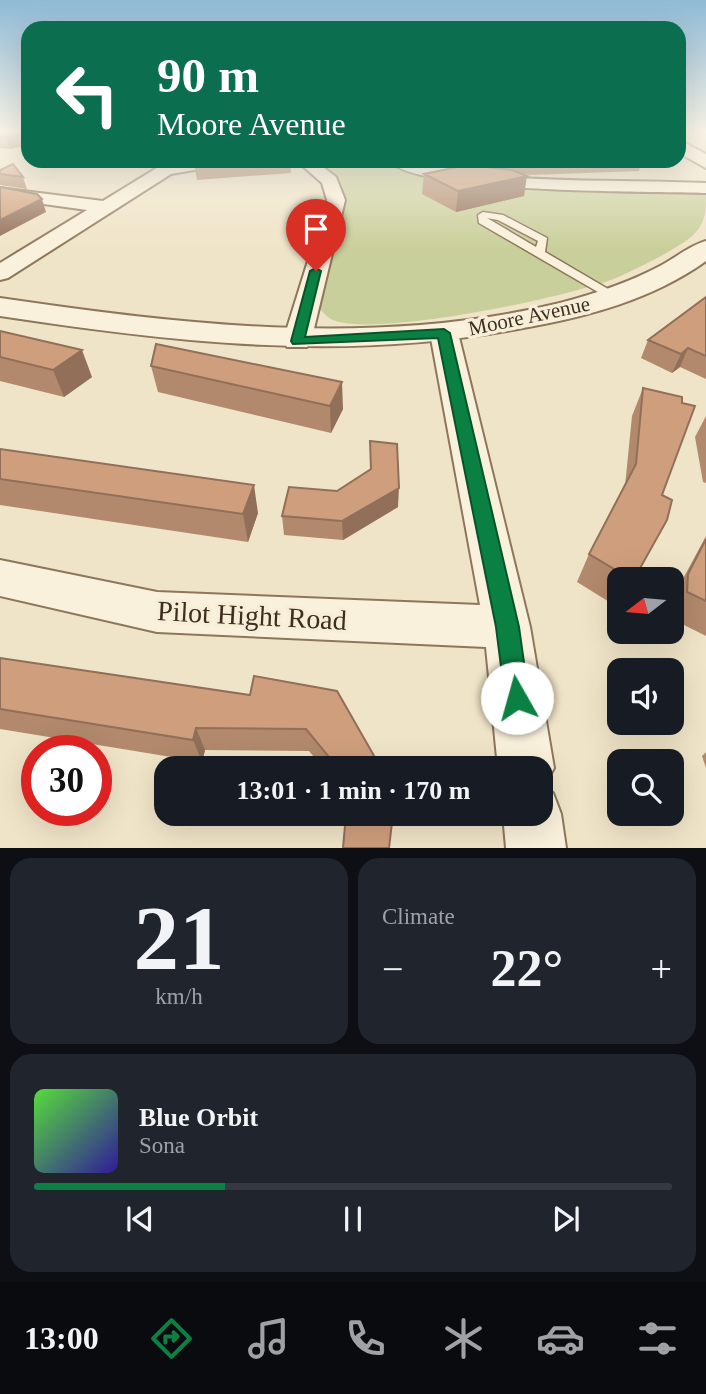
<!DOCTYPE html>
<html lang="en">
<head>
<meta charset="utf-8">
<style>
  body { margin:0; font-family:"Times New Roman",serif; background:#20242c; color:#f1f3f6; height:100vh; display:flex; flex-direction:column; font-size:26px; white-space:nowrap }
  * { box-sizing:border-box; margin:0 }
  p { font-size:23px; color:#9ea1a6 }
  .icon { flex:none; width:38px; height:38px; fill:none; stroke:currentColor; stroke-width:2; stroke-linecap:round; stroke-linejoin:round }
  .map { position:relative; height:848px; overflow:hidden }
  .drawer { display:flex; flex-direction:column; gap:10px; padding:10px; background:#0d0f14; flex:1 }
  .drawer>* { flex:none }
  .guide { position:absolute; left:21px; top:21px; width:665px; height:147px; border-radius:21px; box-shadow:0 7px 28px #0002; background:#0b6e4f; color:#fff; overflow:hidden }
  .needle { width:46px; rotate:254deg }
  .controls { position:absolute; left:607px; top:567px; display:grid; gap:14px }
  .controls a { display:grid; place-items:center; width:77px; height:77px; border-radius:14px; background:#171b24; box-shadow:0 7px 28px #0002; font-size:35px }
  .speed { position:absolute; left:21px; top:735px; display:flex; gap:14px; font-size:35px; font-weight:700; text-align:center }
  .speed>* { display:grid; place-content:center; width:91px; height:91px; border-radius:50%; background:#171b24; box-shadow:0 7px 28px #0002; line-height:1 }
  .speed .limit { border:10px solid #d22; background:#fff; color:#111 }
  .pin { position:absolute; display:grid; place-items:center; width:60px; height:60px; color:#fff; margin:-72px -30px; border-radius:50% 50% 50% 0; rotate:-45deg; box-shadow:0 0 7px #0007 }
  .pin .icon { rotate:45deg }
  .me { position:absolute; width:77px; margin:-38px; rotate:353deg; stroke-linejoin:round; filter:drop-shadow(0 0 5px #0008) }
  .turn { display:flex; align-items:center; gap:24px; height:147px; padding:0 21px; font-size:32px }
  .turn .icon { width:91px; height:91px; stroke-width:2.5 }
  .turn b { display:block; font-size:49px; line-height:60px }
  .big { font-size:52px; font-weight:700; line-height:1.1 }
  .drawer .card { flex:1; display:flex; flex-direction:column; justify-content:center; gap:10px; min-width:0; padding:0 24px; border-radius:21px; background:#20242c }
  .drawer .dial { align-items:center; gap:0 }
  .dial b { font-size:91px; line-height:1 }
  .song { display:flex; align-items:center; gap:21px }
  .cover { width:84px; height:84px; border-radius:10px; background:linear-gradient(135deg,hsl(110 70% 55%),hsl(250 70% 35%)) }
  .played { height:7px; border-radius:4px; background:linear-gradient(90deg,#0b8043 30%,#363941 30%) }
  .keys { display:flex; justify-content:space-around; direction:ltr }
  .heat { display:flex; justify-content:space-between; align-items:center; font-size:38px; direction:ltr }
  .drawer .tiles { flex:1; display:grid; gap:10px; grid-template-columns:1fr 1fr }
  .card:last-child { grid-column:span 2 }
  .trip { position:absolute; left:154px; top:756px; width:399px; height:70px; border-radius:21px; background:#171b24; box-shadow:0 7px 28px #0002; font-weight:700; line-height:70px; text-align:center }
  .tab-bar { display:flex; height:112px; justify-content:space-around; align-items:center; background:#090b0e; color:#9ea1a6 }
  .tab-bar .icon { width:49px; height:49px }
  .tab-bar .active { color:#0b8043 }
  .tab-bar b { font-size:32px; color:#f1f3f6 }
  .map>svg:first-child { display:block }
</style>
</head>
<body>
<div class="map">
<svg width="706" height="848" viewBox="0 0 706 848">
  <rect width="100%" height="100%" fill="#f0e4c8"/>
  <path fill="#c9cf9b" d="M 305,161 L 397,161 L 448,174 L 702,193 L 706,195 C 706,213 705,225 691,237 C 677,249 633,271 616,278 C 569,297 376,338 333,320 C 327,318 322,311 317,306 L 336,200 Z"/>
  <g fill="none" stroke-linecap="round" stroke-linejoin="round">
    <g stroke="#8d765c" stroke-width="3">
      <path id="service" d="M 483,212 L 503,215 L 547,238 L 545,252 L 620,296 L 614,300 L 610,299 L 479,223 L 478,215 ZM 487,218 L 498,220 L 538,241 L 536,247 Z"/>
    </g>
    <g stroke="#8d765c" stroke-width="4">
      <path id="minor" d="M 189,161 L 225,161 L 217,166 L 171,174 L 8,278 L 0,280 L 0,263 L 87,210 L 0,198 L 0,188 L 103,201 L 160,166 Z
        M 297,161 L 315,161 L 336,177 L 345,200 L 311,341 L 307,347 L 287,347 L 283,341 L 327,200 L 322,183 Z
        M 389,161 C 428,161 467,173 506,177 C 573,182 640,180 706,183 L 706,193 C 652,191 420,194 389,161 Z
        M 444,325 L 454,327 L 458,333 L 530,627 L 554,768 L 542,789 L 553,793 L 561,814 L 566,848 L 506,848 L 503,814 L 541,814 L 541,768 L 498,768 L 486,647 L 157,632 L 0,596 L 0,560 L 157,592 L 480,605 L 430,333 L 434,327 Z"/>
    </g>
    <g stroke="#8d765c" stroke-width="4">
      <path id="tertiary" d="M 679,140 L 706,154 L 706,168 L 679,153 Z
        M 706,241 L 706,261 C 653,299 587,317 523,328 C 345,362 178,343 0,316 L 0,298 C 185,325 375,348 560,303 C 594,294 628,283 660,266 C 675,258 689,246 706,241 Z"/>
    </g>
    <use href="#service" fill="#faf1dc" fill-rule="evenodd"/>
    <use href="#minor" fill="#faf1dc" fill-rule="evenodd"/>
    <use href="#tertiary" fill="#faf1dc" fill-rule="evenodd"/>
  </g>
  <path fill="#b2896c" d="M 0,131 L 28,131 L 28,145 L 10,149 L 0,148 Z
    M 692,131 L 705,131 L 699,135 Z
    M 197,161 L 290,161 L 291,173 L 197,180 L 194,162 Z
    M 448,161 L 670,161 L 668,167 L 640,167 L 639,171 L 531,175 L 522,174 L 524,196 L 456,212 L 422,194 L 424,174 L 481,167 Z
    M 0,170 L 23,177 L 27,189 L 0,185 L 0,187 Z
    M 706,297 L 706,379 L 680,367 L 672,373 L 641,358 L 648,340 Z
    M 0,331 L 92,377 L 64,397 L 0,381 Z
    M 156,344 L 343,409 L 331,433 L 158,392 L 151,366 Z
    M 643,388 L 662,495 L 635,579 L 620,579 L 619,608 L 577,582 L 589,554 L 625,486 L 632,416 Z
    M 706,416 L 706,483 L 703,482 L 695,437 Z
    M 370,441 L 398,507 L 343,540 L 284,535 L 282,516 L 337,491 L 370,470 Z
    M 0,449 L 258,513 L 248,542 L 0,505 Z
    M 706,536 L 706,636 L 672,619 L 672,599 Z
    M 0,658 L 250,695 L 381,768 L 323,768 L 309,751 L 205,750 L 202,762 L 0,729 Z
    M 706,752 L 706,768 L 702,756 Z"/>
  <path fill="#916f58" d="M 28,132 L 28,145 L 10,149 L 5,137 Z
    M 527,176 L 524,196 L 456,212 L 458,191 Z
    M 42,199 L 46,212 L 0,236 L 0,220 Z
    M 688,348 L 680,367 L 672,373 L 681,354 Z
    M 82,350 L 92,377 L 64,397 L 53,370 Z
    M 342,382 L 343,409 L 331,433 L 330,406 Z
    M 254,485 L 258,513 L 248,542 L 243,514 Z
    M 399,488 L 398,507 L 343,540 L 342,521 Z
    M 196,728 L 205,750 L 202,762 L 193,740 Z"/>
  <path fill="#cf9f7d" stroke="#916f58" stroke-width="2" d="M 0,131 L 28,131 L 28,132 L 5,137 L 0,137 Z
    M 508,161 L 642,161 L 533,165 Z
    M 13,164 L 23,177 L 0,174 L 0,170 Z
    M 467,165 L 512,170 L 527,176 L 458,191 L 424,174 Z
    M 0,187 L 37,194 L 42,199 L 0,220 Z
    M 706,297 L 706,356 L 688,348 L 681,354 L 648,340 Z
    M 0,331 L 82,350 L 53,370 L 0,357 Z
    M 156,344 L 342,382 L 330,406 L 151,366 Z
    M 643,388 L 682,397 L 682,403 L 695,406 L 662,495 L 672,500 L 667,520 L 634,579 L 631,579 L 589,554 L 636,464 Z
    M 370,441 L 397,444 L 399,488 L 342,521 L 282,516 L 289,487 L 337,491 L 371,469 Z
    M 0,449 L 254,485 L 243,514 L 0,479 Z
    M 706,539 L 706,601 L 687,592 L 688,574 Z
    M 0,658 L 250,695 L 254,676 L 337,691 L 381,768 L 338,768 L 306,729 L 196,728 L 193,740 L 0,709 Z
    M 346,814 L 393,814 L 389,848 L 343,848 Z"/>
  <linearGradient id="sky" x2="0" y2="1"><stop stop-color="#8fbad6"/><stop offset="0.53" stop-color="#f8f3e6"/><stop offset="1" stop-color="#f8f3e6" stop-opacity="0"/></linearGradient>
  <rect width="706" height="249" fill="url(#sky)"/>
  <path fill="#0b8043" stroke="#07532c" stroke-width="2" d="M 316,268 L 321,271 L 305,337 L 444,329 L 450,333 L 519,627 L 529,698 L 525,706 L 517,710 L 508,706 L 505,698 L 496,627 L 438,338 L 293,344 L 291,341 L 310,271 Z"/>
  <g text-anchor="middle" stroke-width="7" stroke-linejoin="round" paint-order="stroke">
    <g font-size="21" fill="#3d2e20" stroke="#f7eed8">
      <text transform="translate(529 316) rotate(-12)" y="7">Moore Avenue</text>
    </g>
    <g font-size="28" fill="#3d2e20" stroke="#f7eed8">
      <text transform="translate(252 615) rotate(3)" y="10">Pilot Hight Road</text>
    </g>
  </g>
</svg>
<div class="controls">
<a><svg class="needle" viewBox="-14 -14 28 28"><path d="M0-13l5 13h-10z" fill="#e53935"/><path d="M0 13l5-13h-10z" fill="#9ea1a6"/></svg></a>
<a><svg class="icon" aria-label="sound" viewBox="0 0 24 24"><path d="M4 9h4l5-4v14l-5-4H4zM17 9q2 3 0 6"/></svg></a>
<a><svg class="icon" aria-label="search" viewBox="0 0 24 24"><circle cx="10" cy="10" r="6"/><path d="M15 15l6 6"/></svg></a>
</div>
<div class="speed"><div class="limit">30</div></div>
<div class="pin" style="left:316px;top:271px;background:#d93025"><svg class="icon" aria-label="arrive" viewBox="0 0 24 24"><path d="M6 21V4h12l-3 4 3 4H6"/></svg></div>
<svg class="me" style="left:517px;top:698px" viewBox="-20 -20 40 40"><circle r="19" fill="#fff"/><path d="M0-13L10 11 0 6-10 11z" fill="#0b8043"/></svg>
<div class="trip">13:01 · 1 min · 170 m</div>
<div class="guide">
<div class="turn"><svg class="icon" aria-label="left" viewBox="0 0 24 24"><path d="M17 20v-9H6M10 6l-5 5 5 5"/></svg><div><b>90 m</b>Moore Avenue</div></div>
</div>
</div>
<section class="drawer">
<div class="tiles">
<div class="card dial"><b>21</b><p>km/h</p></div>
<div class="card"><p>Climate</p>
<div class="heat"><a>−</a><b class="big">22°</b><a>+</a></div>
</div>
<div class="card">
<div class="song"><i class="cover"></i><div><b>Blue Orbit</b><p>Sona</p></div></div>
<div class="played"></div>
<div class="keys"><svg class="icon" aria-label="previous" viewBox="0 0 24 24"><path d="M18 5L8 12l10 7zM5 5v14"/></svg><svg class="icon" aria-label="pause" viewBox="0 0 24 24"><path d="M8 5v14M16 5v14"/></svg><svg class="icon" aria-label="next" viewBox="0 0 24 24"><path d="M6 5l10 7-10 7zM19 5v14"/></svg></div>
</div>
</div>
</section>
<nav class="tab-bar">
<b>13:00</b>
<svg class="icon active" aria-label="directions" viewBox="0 0 24 24"><path d="M12 3l9 9-9 9-9-9zM9 14v-3h6M13 9l2 2-2 2"/></svg>
<svg class="icon" aria-label="music" viewBox="0 0 24 24"><path d="M9 18V5l10-2v13"/><circle cx="6" cy="18" r="3"/><circle cx="16" cy="16" r="3"/></svg>
<svg class="icon" aria-label="phone" viewBox="0 0 24 24"><path d="M5 4h4l2 5-3 2q2 4 5 5l2-3 5 2v4C11 20 4 13 5 4z"/></svg>
<svg class="icon" aria-label="climate" viewBox="0 0 24 24"><path d="M12 3v18M4 7l16 10M4 17L20 7"/></svg>
<svg class="icon" aria-label="car" viewBox="0 0 24 24"><path d="M5 17H2v-5l4-1 3-4h7l3 4 3 1v5h-3M9 17h6M6 11h13"/><circle cx="7" cy="17" r="2"/><circle cx="17" cy="17" r="2"/></svg>
<svg class="icon" aria-label="filters" viewBox="0 0 24 24"><path d="M4 7h16M4 17h16"/><circle cx="9" cy="7" r="2"/><circle cx="15" cy="17" r="2"/></svg>
</nav>
</body>
</html>
